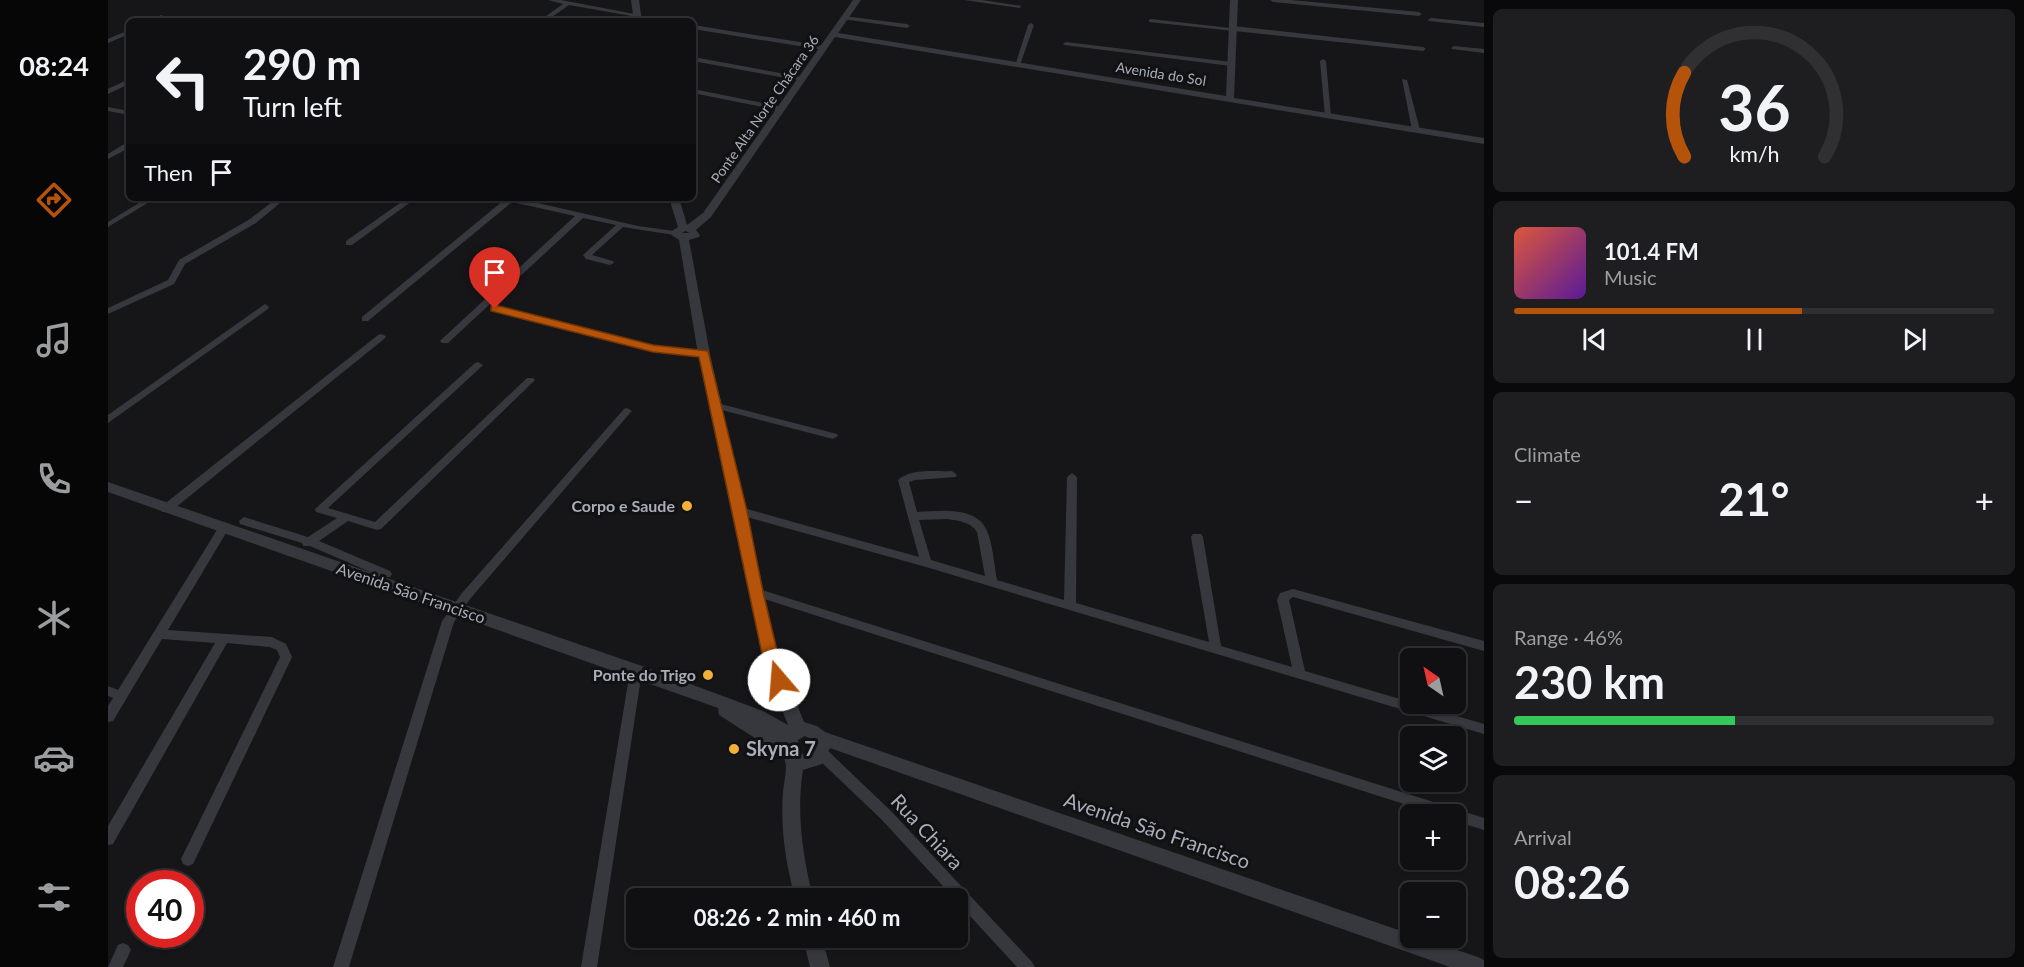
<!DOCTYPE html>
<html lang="en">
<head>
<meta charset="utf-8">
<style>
  body { margin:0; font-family:Lato,sans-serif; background:#1e1e20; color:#f1f3f6; height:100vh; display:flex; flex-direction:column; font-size:22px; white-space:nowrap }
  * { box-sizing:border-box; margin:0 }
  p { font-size:20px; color:#9c9d9f }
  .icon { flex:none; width:33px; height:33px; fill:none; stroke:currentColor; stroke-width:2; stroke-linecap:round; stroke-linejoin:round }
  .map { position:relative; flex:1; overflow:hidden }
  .drawer { display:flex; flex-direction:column; gap:9px; padding:9px; background:#09090a; width:540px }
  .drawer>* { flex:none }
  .top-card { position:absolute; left:18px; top:18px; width:570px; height:183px; border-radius:9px; box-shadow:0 2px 4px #0004,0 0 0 2px #303032; background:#101012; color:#f1f3f6; overflow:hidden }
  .needle { width:39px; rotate:326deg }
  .controls { position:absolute; left:1292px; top:648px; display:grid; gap:12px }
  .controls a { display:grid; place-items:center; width:66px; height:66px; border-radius:9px; background:#101012; box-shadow:0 2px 4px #0004,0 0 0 2px #303032; font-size:30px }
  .speed { position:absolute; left:18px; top:870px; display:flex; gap:12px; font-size:30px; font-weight:700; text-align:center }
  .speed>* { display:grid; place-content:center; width:78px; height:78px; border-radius:50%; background:#101012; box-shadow:0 2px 4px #0004,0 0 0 2px #303032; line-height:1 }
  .speed .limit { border:9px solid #d22; background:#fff; color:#111 }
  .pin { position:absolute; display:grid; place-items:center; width:51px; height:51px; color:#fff; margin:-62px -26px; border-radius:50% 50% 50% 0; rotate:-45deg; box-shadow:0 0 6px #0007 }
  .pin .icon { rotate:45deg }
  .me { position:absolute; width:66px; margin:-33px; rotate:342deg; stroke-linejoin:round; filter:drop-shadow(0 0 4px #0008) }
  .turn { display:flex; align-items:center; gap:21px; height:126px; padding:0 18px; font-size:27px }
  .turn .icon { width:78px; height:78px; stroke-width:2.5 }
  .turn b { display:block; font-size:42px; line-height:51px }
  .then { display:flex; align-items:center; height:57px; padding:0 18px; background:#0003; gap:12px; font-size:22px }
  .big { font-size:45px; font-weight:700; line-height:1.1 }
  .drawer .card { flex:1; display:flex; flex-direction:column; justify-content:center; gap:9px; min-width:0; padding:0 21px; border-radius:9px; background:#1e1e20 }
  .drawer .dial { align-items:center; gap:0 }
  .dial svg { height:156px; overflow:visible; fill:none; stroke:#303032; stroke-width:7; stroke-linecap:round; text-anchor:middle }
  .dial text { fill:#f1f3f6; stroke:none }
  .song { display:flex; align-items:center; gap:18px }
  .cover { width:72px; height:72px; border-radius:9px; background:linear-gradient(135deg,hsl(10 70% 55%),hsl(270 70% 35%)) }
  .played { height:6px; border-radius:3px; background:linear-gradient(90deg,#b45309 60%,#303032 60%) }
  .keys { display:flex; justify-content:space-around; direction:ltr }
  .heat { display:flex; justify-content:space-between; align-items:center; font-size:33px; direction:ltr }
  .charge { height:9px; border-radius:4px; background:linear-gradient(90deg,#34c759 46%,#303032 0) }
  .trip { position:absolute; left:518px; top:888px; width:342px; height:60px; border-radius:9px; background:#101012; box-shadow:0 2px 4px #0004,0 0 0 2px #303032; font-weight:700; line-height:60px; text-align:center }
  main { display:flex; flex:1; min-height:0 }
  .tab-bar { display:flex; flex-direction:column; width:108px; justify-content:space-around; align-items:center; background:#060607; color:#9c9d9f }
  .tab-bar .icon { width:42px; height:42px }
  .tab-bar .on { color:#b45309 }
  .tab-bar b { font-size:27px; color:#f1f3f6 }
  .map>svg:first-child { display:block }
</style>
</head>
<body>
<main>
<nav class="tab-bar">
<b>08:24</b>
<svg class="icon on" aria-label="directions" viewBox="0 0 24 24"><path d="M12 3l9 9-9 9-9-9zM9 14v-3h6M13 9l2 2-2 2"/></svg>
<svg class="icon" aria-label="music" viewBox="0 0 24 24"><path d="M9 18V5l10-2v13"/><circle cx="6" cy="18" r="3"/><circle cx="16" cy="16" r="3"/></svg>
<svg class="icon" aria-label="phone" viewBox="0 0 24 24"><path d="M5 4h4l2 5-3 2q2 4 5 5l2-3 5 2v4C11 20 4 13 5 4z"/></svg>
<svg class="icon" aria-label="climate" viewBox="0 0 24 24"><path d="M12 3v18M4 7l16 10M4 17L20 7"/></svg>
<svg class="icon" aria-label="car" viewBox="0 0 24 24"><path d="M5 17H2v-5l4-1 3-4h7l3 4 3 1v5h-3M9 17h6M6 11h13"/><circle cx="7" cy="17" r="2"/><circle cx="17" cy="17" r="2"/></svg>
<svg class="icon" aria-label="filters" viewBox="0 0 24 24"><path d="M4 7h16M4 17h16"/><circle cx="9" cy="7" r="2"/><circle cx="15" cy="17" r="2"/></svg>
</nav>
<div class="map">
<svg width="1376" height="967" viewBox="0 0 1376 967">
  <rect width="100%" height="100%" fill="#161618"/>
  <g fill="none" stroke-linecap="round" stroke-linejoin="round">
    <path fill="#37383d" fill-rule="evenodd" d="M 440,0 L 453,0 L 532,15 L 529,17 L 461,5 L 438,21 L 431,21 L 455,4 Z
      M 856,0 L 874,0 L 914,6 L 911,8 Z
      M 1162,0 L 1183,0 L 1311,12 L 1314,14 L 1311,16 L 1165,2 Z
      M 53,15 L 55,16 L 55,18 L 49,21 L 41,21 Z
      M 736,16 L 799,24 L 802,26 L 799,28 L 734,19 L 733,18 Z
      M 1323,18 L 1376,23 L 1376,27 L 1321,21 L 1320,20 Z
      M 1043,19 L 1122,28 L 1125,26 L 1315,47 L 1318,49 L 1315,51 L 1041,22 L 1041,20 Z
      M 923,23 L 926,25 L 912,65 L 907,66 L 920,25 Z
      M 585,25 L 716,46 L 719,48 L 716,50 L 585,29 Z
      M 21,30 L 21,34 L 0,43 L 0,39 Z
      M 958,42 L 1123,62 L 1126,64 L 1123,66 L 956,45 L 955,44 Z
      M 1346,46 L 1376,49 L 1376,53 L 1344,49 L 1343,48 Z
      M 585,57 L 694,77 L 697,79 L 694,81 L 585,61 Z
      M 1215,59 L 1218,61 L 1223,116 L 1220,118 L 1217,116 L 1212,61 Z
      M 21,79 L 21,84 L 0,94 L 0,89 Z
      M 1294,79 L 1299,80 L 1312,130 L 1310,131 L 1304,130 Z
      M 585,89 L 674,107 L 677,109 L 674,111 L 585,93 Z
      M 0,107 L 21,111 L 21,115 L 0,111 Z
      M 18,143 L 21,143 L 21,148 L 0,159 L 0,154 Z
      M 39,198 L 48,198 L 0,227 L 0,222 Z
      M 169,198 L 178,198 L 148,223 L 77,264 L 66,284 L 0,314 L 0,308 L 60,280 L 71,260 L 142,219 Z
      M 299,198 L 308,198 L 244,245 L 238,245 L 238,241 Z
      M 394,198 L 408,198 L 530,226 L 566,231 L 570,233 L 566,235 L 515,227 L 484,255 L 505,261 L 506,263 L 502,265 L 478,259 L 475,255 L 508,225 L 475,218 L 340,343 L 334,343 L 332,341 L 334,339 L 467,216 L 404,202 L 260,321 L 254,321 L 254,317 L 396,200 Z
      M 157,304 L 161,307 L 160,309 L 0,423 L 0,415 Z
      M 387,306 L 545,346 L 596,351 L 601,354 L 596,357 L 545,352 L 384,311 L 384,307 Z
      M 273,334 L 276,335 L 278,337 L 276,339 L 62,512 L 54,512 L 53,509 L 54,506 L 270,335 Z
      M 370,362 L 375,365 L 373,367 L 220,508 L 267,522 L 419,378 L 425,378 L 427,380 L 425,382 L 273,529 L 269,530 L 240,521 L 211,541 L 282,571 L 284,574 L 282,577 L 274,577 L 202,546 L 195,546 L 194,543 L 132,524 L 131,521 L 136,517 L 200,537 L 229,518 L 208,512 L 207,509 L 367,363 Z
      M 609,403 L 729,434 L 730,436 L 725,439 L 606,408 L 604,406 L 606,404 Z
      M 519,408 L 524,411 L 522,413 L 362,599 L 346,622 L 241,967 L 225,967 L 334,621 L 354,593 L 516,409 Z
      M 844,471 L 849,475 L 848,477 L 807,480 L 801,482 L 809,512 C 831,511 867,506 878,529 C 885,542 886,566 889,580 L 956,600 L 959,477 L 964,473 L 969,477 L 968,603 L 1101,642 L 1083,537 L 1085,534 L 1093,534 L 1095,537 L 1113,646 L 1184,667 L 1169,600 L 1172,593 L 1185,589 L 1376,641 L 1376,651 L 1185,597 L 1181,600 L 1197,671 L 1302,702 L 1302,704 L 1308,704 L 1376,724 L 1376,734 L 818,567 L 628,514 L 627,511 L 632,507 L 811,557 L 790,480 C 803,468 827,472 844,471 ZM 839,519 C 851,521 861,521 869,532 L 877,576 L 823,560 L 811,520 Z
      M 116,524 L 121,528 L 60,630 L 164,637 L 178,644 L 184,657 L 85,864 L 80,866 L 75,864 L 73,859 L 172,657 L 169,650 L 162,647 L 119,643 L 5,844 L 0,845 L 0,826 L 107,643 L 54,639 L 5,721 L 0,722 L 0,706 L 5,698 L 0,696 L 0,686 L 10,690 L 112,525 Z
      M 648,588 L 1376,818 L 1376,830 L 1347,821 L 1347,814 L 1327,814 L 644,595 L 642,592 L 644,589 Z
      M 528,666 L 532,667 L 534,671 L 489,967 L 473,967 L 522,671 L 524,667 Z
      M 713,747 L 718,749 L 783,811 L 924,962 L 927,967 L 909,967 L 849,902 L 849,898 L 846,898 L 773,819 L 708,757 L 706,753 L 708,749 Z
      M 15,943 L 20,945 L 23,950 L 15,967 L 0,967 L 10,945 Z"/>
    <path fill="#37383d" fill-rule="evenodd" d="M 523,0 L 531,0 L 534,21 L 526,21 Z
      M 745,0 L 753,0 L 730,33 L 1118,96 L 1122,0 L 1130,0 L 1126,98 L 1376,138 L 1376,144 L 727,37 L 603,217 L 588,230 L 592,235 L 591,237 L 581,240 L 602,354 L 672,663 L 696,722 L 709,726 L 717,732 L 1302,934 L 1302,938 L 1313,938 L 1370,957 L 1376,960 L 1376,967 L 1342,967 L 722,748 L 714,764 L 695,770 C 688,814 695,856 705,898 L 687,898 C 678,864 672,828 675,792 C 676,780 681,767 675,756 L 611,715 L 610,708 L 0,492 L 0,482 L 534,666 L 655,711 L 680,725 L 656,663 L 590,354 L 571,240 L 561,233 L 570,227 L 561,198 L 571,198 L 579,225 L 595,213 ZM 577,231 L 580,232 L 581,233 L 574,233 ZM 697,736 L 704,740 L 704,752 L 697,755 L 690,752 L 690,740 Z
      M 695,938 L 714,938 L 722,967 L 702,967 Z"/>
  </g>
  <path fill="#b45309" stroke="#753606" stroke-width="1.5" d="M 387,305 L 545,345 L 600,351 L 639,511 L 655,592 L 672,663 L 679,680 L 676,684 L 671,686 L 665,684 L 656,663 L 591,357 L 545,352 L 383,311 L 383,306 Z"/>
  <g fill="#f2b134" stroke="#111113" stroke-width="2">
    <circle cx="579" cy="506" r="6"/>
    <circle cx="600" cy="675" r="6"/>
    <circle cx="626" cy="749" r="6"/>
  </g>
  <g text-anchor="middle" stroke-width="6" stroke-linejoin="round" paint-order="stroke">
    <g font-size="14" fill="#a8adb8" stroke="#111113">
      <text transform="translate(1053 74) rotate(9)" y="5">Avenida do Sol</text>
      <text transform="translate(657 109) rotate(-55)" y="5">Ponte Alta Norte Chácara 36</text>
    </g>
    <g font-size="16" font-weight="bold" fill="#a8adb8" stroke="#111113" text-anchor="end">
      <text x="567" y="512">Corpo e Saude</text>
      <text x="588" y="681">Ponte do Trigo</text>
    </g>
    <g font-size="16" fill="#a8adb8" stroke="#111113">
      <text transform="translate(303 593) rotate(19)" y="6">Avenida São Francisco</text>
    </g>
    <g font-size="20" font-weight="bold" fill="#a8adb8" stroke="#111113" text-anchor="start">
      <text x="638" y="756">Skyna 7</text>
    </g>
    <g font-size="20" fill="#a8adb8" stroke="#111113">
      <text transform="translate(1049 831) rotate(19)" y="7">Avenida São Francisco</text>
      <text transform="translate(819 832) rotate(47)" y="7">Rua Chiara</text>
    </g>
  </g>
</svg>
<div class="controls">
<a><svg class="needle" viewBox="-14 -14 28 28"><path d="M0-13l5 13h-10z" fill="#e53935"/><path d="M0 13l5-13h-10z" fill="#9c9d9f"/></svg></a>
<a><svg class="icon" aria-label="layers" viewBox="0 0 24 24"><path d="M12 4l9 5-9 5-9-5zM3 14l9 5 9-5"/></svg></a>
<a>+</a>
<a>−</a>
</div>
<div class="speed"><div class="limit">40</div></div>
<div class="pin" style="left:387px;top:309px;background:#d93025"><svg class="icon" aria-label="arrive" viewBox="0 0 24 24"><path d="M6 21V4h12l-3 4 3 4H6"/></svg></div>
<svg class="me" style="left:671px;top:680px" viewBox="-20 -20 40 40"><circle r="19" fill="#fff"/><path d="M0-13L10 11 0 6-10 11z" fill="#b45309"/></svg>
<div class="trip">08:26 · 2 min · 460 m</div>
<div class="top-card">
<div class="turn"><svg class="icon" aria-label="left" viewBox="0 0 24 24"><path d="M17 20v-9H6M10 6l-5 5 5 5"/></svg><div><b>290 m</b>Turn left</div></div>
<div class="then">Then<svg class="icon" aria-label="arrive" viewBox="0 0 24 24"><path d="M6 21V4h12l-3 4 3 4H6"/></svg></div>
</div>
</div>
<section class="drawer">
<div class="card dial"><svg viewBox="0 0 100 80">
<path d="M14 69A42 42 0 1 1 86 69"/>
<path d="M14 69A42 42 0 0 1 14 26" stroke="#b45309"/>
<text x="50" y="56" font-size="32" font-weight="700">36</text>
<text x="50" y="72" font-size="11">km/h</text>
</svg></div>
<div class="card">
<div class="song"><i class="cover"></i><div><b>101.4 FM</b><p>Music</p></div></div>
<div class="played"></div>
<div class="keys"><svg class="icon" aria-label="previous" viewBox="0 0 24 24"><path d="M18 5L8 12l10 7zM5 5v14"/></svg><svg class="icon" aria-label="pause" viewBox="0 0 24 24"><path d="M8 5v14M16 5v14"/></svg><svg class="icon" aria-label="next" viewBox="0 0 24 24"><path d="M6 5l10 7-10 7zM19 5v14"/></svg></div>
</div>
<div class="card"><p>Climate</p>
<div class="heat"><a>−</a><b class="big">21°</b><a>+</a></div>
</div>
<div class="card"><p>Range · 46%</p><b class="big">230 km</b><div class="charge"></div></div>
<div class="card"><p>Arrival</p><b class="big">08:26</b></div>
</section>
</main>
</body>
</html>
